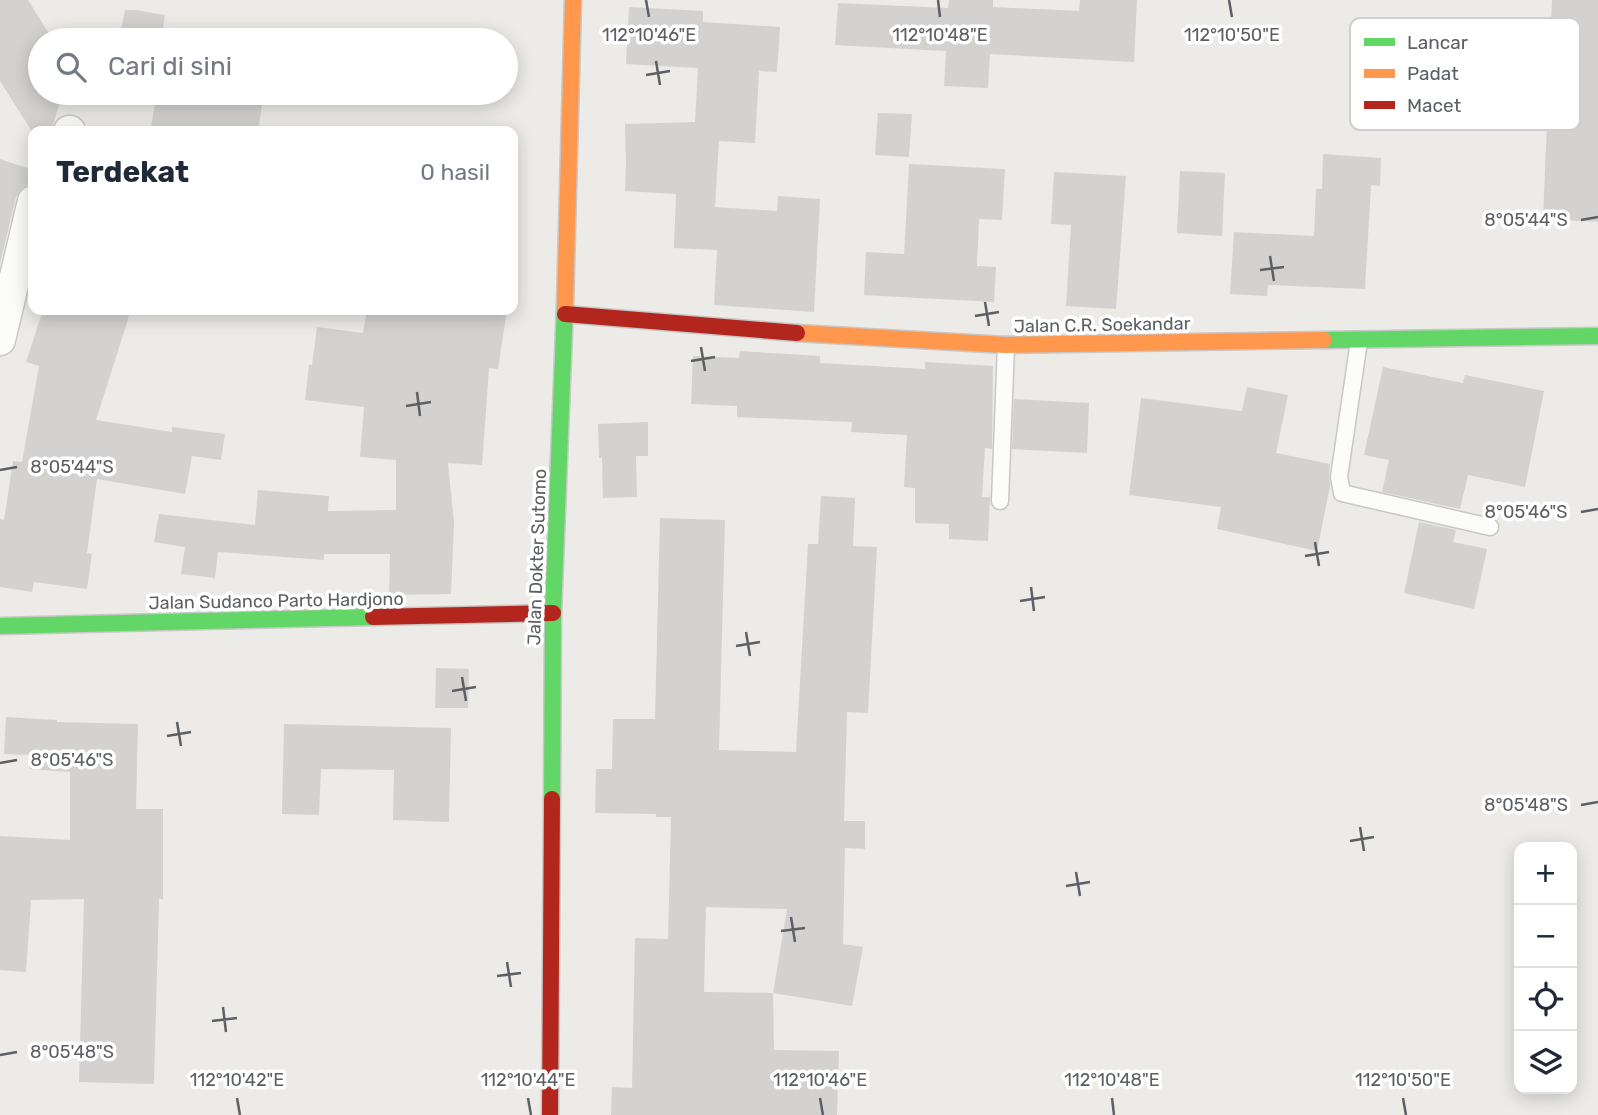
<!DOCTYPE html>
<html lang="id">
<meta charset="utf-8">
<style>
body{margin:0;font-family:Rubik,sans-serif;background:#f6f6f7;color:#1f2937}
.controls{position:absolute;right:21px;bottom:21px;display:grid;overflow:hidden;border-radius:14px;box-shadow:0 4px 18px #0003}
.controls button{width:63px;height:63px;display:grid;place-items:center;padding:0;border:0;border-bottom:2px solid #e0e1e3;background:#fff;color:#1f2937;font:35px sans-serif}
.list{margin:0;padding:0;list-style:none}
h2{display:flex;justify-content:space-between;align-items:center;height:91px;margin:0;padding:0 28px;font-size:30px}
h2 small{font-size:23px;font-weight:400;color:#747a83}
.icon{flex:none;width:38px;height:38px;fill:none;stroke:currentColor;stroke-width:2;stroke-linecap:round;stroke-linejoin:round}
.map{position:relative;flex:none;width:1598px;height:1115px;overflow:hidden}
.search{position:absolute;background:#fff;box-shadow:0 4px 18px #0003;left:28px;top:28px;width:490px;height:77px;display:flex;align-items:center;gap:18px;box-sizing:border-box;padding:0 24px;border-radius:38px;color:#747a83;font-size:26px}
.panel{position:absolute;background:#fff;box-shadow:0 4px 18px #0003;left:28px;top:126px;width:490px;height:189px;border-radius:14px}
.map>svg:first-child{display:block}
.building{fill:#d3d2d0;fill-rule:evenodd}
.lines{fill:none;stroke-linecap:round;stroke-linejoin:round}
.lane-casing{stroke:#c7c8c7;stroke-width:19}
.street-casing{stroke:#c7c8c7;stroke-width:33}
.fast-casing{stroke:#c7c8c7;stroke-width:19}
.slow-casing{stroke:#c7c8c7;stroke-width:19}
.jam-casing{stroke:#c7c8c7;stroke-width:19}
.lane{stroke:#fcfcfb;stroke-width:16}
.street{stroke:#fcfcfb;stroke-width:30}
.fast{stroke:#63d668;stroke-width:16}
.slow{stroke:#ff974d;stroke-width:16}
.jam{stroke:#b3261e;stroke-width:16}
.ticks{fill:none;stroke:#5c6065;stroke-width:2.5}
.labels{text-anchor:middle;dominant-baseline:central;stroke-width:7;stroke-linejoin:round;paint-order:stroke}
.street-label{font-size:18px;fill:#5c6065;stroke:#fff}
.key{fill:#fff;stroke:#cecfd1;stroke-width:2}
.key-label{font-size:19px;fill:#5c6065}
.ticks-label{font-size:18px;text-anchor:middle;fill:#5c6065;stroke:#fff;stroke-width:7;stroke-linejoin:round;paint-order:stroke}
</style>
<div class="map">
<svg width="1598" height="1115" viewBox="0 0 1598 1115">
<rect width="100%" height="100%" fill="#ecebe7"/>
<g class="building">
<path d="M 0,0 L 28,0 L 53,40 L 40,40 L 40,93 L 63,93 L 51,131 L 33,131 L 33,133 L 0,81 Z"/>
<path d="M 949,0 L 993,0 L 993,7 L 1079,11 L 1080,0 L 1137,0 L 1134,62 L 990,54 L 988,88 L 944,86 L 946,51 L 835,45 L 838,3 L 948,8 Z"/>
<path d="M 1552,0 L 1598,0 L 1598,222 L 1543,219 Z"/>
<path d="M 629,7 L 703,11 L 703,22 L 780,27 L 777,72 L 759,71 L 755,143 L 719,141 L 715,207 L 777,211 L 778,196 L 820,199 L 814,312 L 714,305 L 717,250 L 674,248 L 676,194 L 625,191 L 626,164 L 625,124 L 695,122 L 698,68 L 626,64 Z"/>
<path d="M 125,10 L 136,10 L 165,15 L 161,40 L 119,40 Z"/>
<path d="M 157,93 L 264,93 L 258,131 L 177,131 L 151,127 Z"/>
<path d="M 878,113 L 912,114 L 909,157 L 875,155 Z"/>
<path d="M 1323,154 L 1381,158 L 1380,186 L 1371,185 L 1365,289 L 1268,285 L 1267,296 L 1230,294 L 1234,232 L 1314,236 L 1316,189 L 1322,189 Z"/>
<path d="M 0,159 L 33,170 L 32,184 L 27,185 L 21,189 L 16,197 L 0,264 Z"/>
<path d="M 909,164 L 1005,169 L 1002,220 L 979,219 L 977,266 L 996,267 L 994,302 L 864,295 L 866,252 L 904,254 Z"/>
<path d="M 1180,171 L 1225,173 L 1222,236 L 1177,233 Z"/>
<path d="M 1054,172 L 1126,176 L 1116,309 L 1066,306 L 1071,225 L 1051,224 Z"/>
<path d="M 43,310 L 131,310 L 96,420 L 172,432 L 172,427 L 225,434 L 221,460 L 192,456 L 185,494 L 97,479 L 87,553 L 92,554 L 87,589 L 34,582 L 32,592 L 0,587 L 0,519 L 4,520 L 13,461 L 22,462 L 39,366 L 26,362 Z"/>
<path d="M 367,310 L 507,310 L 498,369 L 489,368 L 482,465 L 448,463 L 454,523 L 451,594 L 389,595 L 390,554 L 324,554 L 324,560 L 218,552 L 215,578 L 181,574 L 185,547 L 154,542 L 159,514 L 255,525 L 258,490 L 329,496 L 328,511 L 396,510 L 396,460 L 360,457 L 364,407 L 305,400 L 309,365 L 312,365 L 317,327 L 363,333 Z"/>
<path d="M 740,351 L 820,356 L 820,363 L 925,369 L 925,362 L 993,366 L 992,449 L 985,448 L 982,497 L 990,497 L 988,541 L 949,539 L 949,524 L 915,523 L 915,488 L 904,487 L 907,435 L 851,432 L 852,422 L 737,417 L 737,406 L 691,404 L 693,356 L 739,358 Z"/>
<path d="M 1383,367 L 1463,383 L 1465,375 L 1544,391 L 1525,487 L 1468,475 L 1460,509 L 1382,492 L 1389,460 L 1364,455 Z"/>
<path d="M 1247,387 L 1288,395 L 1276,453 L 1330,464 L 1329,476 L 1330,486 L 1317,551 L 1217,529 L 1221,507 L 1129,495 L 1141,398 L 1242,411 Z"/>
<path d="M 1014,399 L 1089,403 L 1087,453 L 1012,449 Z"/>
<path d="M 648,422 L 648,456 L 636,456 L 637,497 L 603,498 L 602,458 L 599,458 L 598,424 Z"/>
<path d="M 821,496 L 855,498 L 853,546 L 877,547 L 868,713 L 847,712 L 844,821 L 865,821 L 865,849 L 845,848 L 843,944 L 863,947 L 852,1006 L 773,993 L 774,1050 L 839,1051 L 837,1115 L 611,1115 L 612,1087 L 632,1088 L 635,938 L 668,939 L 671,817 L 656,817 L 656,814 L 595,813 L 596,769 L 612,769 L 613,719 L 655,719 L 660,518 L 725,520 L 719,750 L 796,752 L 808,544 L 818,544 ZM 706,907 L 787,909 L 773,993 L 704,992 Z"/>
<path d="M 1419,522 L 1456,530 L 1453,542 L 1487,549 L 1474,609 L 1404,593 Z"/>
<path d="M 436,668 L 469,669 L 468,708 L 435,708 Z"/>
<path d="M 6,717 L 57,720 L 57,722 L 138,724 L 136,809 L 163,809 L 163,899 L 159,899 L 154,1084 L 79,1082 L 84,899 L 31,900 L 26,972 L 0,970 L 0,836 L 70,840 L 70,772 L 29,769 L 30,755 L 4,754 Z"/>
<path d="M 284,724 L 451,728 L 449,822 L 393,820 L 394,770 L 321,769 L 319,815 L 282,814 Z"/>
</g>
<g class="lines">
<defs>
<g id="lane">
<path d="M 1359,341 L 1339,477 L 1342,493 L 1490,527"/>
<path d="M 1000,501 L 1006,345"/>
</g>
<g id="street">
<path d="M 69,131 L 70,131"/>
<path d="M 0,340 L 33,201"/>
</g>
<g id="fast">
<path d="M 1324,340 L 1598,336"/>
<path d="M 0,626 L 373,617"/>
<path d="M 552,799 L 553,613 L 565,305"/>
</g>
<g id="slow">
<path d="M 565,305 L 573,0"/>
<path d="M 797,333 L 1006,345 L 1324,340"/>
</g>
<g id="jam">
<path d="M 565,314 L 797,333"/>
<path d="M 373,617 L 553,613"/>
<path d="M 550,1115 L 552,799"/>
</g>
</defs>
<use href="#lane" class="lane-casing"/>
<use href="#street" class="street-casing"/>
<use href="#fast" class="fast-casing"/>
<use href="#slow" class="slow-casing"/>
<use href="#jam" class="jam-casing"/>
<use href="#lane" class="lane"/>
<use href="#street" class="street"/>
<use href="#fast" class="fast"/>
<use href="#slow" class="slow"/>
<use href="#jam" class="jam"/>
</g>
<path class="ticks" d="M 646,0 L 649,17M 938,0 L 940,17M 1229,0 L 1232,17M 656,61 L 660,85M 646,75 L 670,71M 1581,220 L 1598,217M 1270,256 L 1274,281M 1260,270 L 1284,267M 985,302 L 989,326M 975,316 L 999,312M 701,347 L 705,371M 691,361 L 715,357M 417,392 L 420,416M 406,406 L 431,402M 0,470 L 17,467M 1581,512 L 1598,509M 1315,542 L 1319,566M 1305,556 L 1329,552M 1031,587 L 1034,611M 1020,601 L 1045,597M 746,632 L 750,656M 736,646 L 760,642M 462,677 L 466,701M 452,691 L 476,687M 177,722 L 181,746M 167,736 L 191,732M 0,763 L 17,760M 1581,805 L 1598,802M 1360,827 L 1364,851M 1350,841 L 1374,837M 1076,872 L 1080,896M 1066,886 L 1090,882M 791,917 L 795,942M 781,931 L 805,928M 507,962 L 511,987M 497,976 L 521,973M 223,1007 L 226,1032M 212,1021 L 237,1018M 0,1055 L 17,1052M 237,1098 L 240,1115M 528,1098 L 531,1115M 820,1098 L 823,1115M 1112,1098 L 1114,1115M 1403,1098 L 1406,1115"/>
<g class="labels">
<g class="street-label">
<text transform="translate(1102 325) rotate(-1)">Jalan C.R. Soekandar</text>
<text transform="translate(537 557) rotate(-88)">Jalan Dokter Sutomo</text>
<text transform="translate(276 601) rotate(-1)">Jalan Sudanco Parto Hardjono</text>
</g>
</g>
<rect x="1350" y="18" width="230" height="112" rx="10" class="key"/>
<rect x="1364" y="38" width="31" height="8" fill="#63d668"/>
<rect x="1364" y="69" width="31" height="9" fill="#ff974d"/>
<rect x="1364" y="101" width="31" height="8" fill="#b3261e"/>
<g class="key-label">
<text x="1407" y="49">Lancar</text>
<text x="1407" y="80">Padat</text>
<text x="1407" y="112">Macet</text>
</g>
<g class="ticks-label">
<text x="649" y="41">112°10'46"E</text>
<text x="940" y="41">112°10'48"E</text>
<text x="1232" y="41">112°10'50"E</text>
<text x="1526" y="226">8°05'44"S</text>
<text x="72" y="473">8°05'44"S</text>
<text x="1526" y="518">8°05'46"S</text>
<text x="72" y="766">8°05'46"S</text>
<text x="1526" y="811">8°05'48"S</text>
<text x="72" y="1058">8°05'48"S</text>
<text x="237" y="1086">112°10'42"E</text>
<text x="528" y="1086">112°10'44"E</text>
<text x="820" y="1086">112°10'46"E</text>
<text x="1112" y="1086">112°10'48"E</text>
<text x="1403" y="1086">112°10'50"E</text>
</g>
</svg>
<div class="controls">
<button>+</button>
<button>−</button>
<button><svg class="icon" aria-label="locate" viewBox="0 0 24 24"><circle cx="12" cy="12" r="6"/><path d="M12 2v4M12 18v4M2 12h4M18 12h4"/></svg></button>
<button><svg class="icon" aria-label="layers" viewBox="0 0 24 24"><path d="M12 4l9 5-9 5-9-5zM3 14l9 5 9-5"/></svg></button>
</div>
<div class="search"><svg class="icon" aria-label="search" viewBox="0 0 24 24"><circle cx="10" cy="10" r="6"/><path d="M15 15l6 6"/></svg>Cari di sini</div>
<section class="panel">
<h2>Terdekat<small>0 hasil</small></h2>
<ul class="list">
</ul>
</section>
</div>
